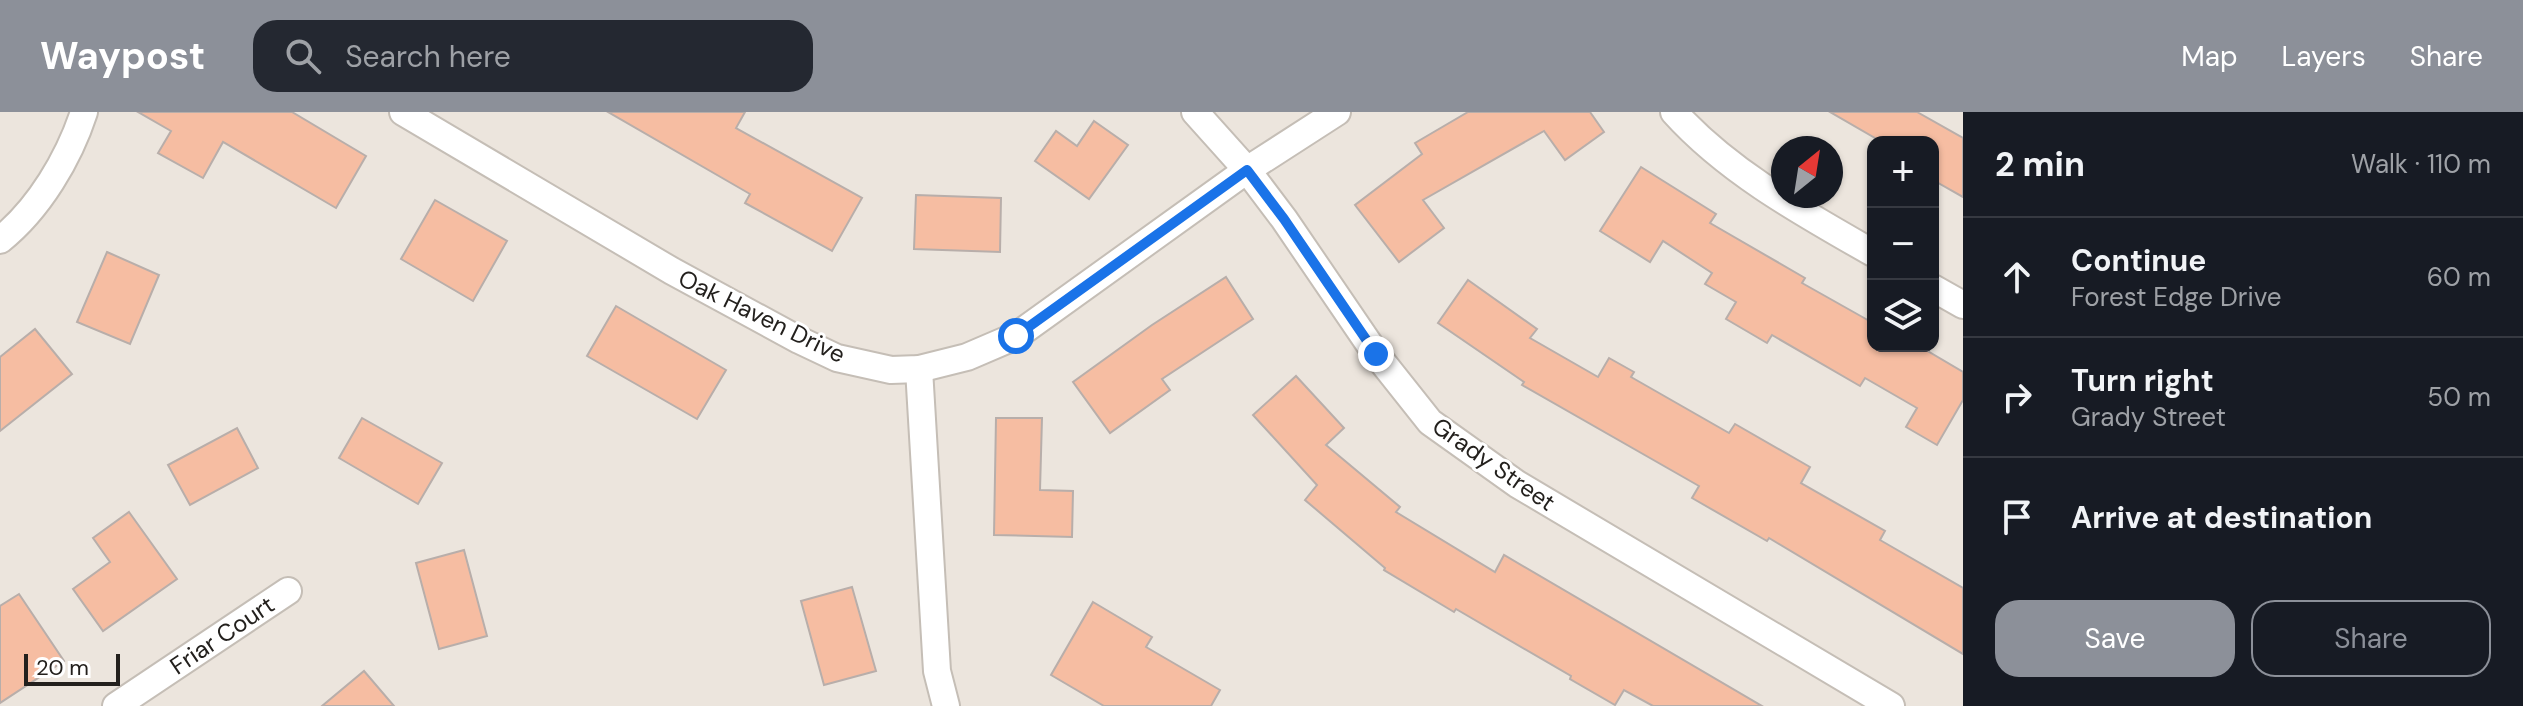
<!DOCTYPE html>
<meta charset="utf-8">
<style>
body{margin:0;font-family:"DM Sans",sans-serif;background:#242831;color:#f1f3f6}
.controls{position:absolute;right:24px;top:24px;display:grid;overflow:hidden;border-radius:16px;box-shadow:0 2px 6px #0004}
.controls button{width:72px;height:72px;display:grid;place-items:center;padding:0;border:0;border-bottom:2px solid #363941;background:#171b24;color:#f1f3f6;font:40px sans-serif}
.compass{position:absolute;left:1771px;top:24px;width:72px;height:72px;border-radius:50%;background:#171b24;box-shadow:0 2px 6px #0004;rotate:30deg}
.scale{position:absolute;left:24px;bottom:20px;width:96px;box-sizing:border-box;padding-left:8px;border:4px solid #23201d;border-top:0;font-size:22px;line-height:28px;white-space:nowrap;color:#23201d;-webkit-text-stroke:6px #fff;paint-order:stroke}
.stop{position:absolute;width:24px;height:24px;margin:-18px;border:6px solid #1a73e8;border-radius:50%;background:#fff}
.stop.end{background:#1a73e8;border-color:#fff;box-shadow:0 2px 8px #0008}
.list{margin:0;padding:0;list-style:none}
h2{display:flex;justify-content:space-between;align-items:center;height:104px;margin:0;padding:0 32px;font-size:34px}
h2 small{font-size:26px;font-weight:400;color:#9ea1a6}
.list li{display:grid;grid-template-columns:52px 1fr auto;gap:24px;align-items:center;box-sizing:border-box;height:120px;padding:0 32px;border-top:2px solid #363941}
.list b{display:block;font-size:30px;white-space:nowrap}
.list p{margin:0;font-size:26px;white-space:nowrap;color:#9ea1a6}
.list em{font-size:26px;font-style:normal;color:#9ea1a6}
.actions{display:flex;gap:16px;padding:24px 32px}
.actions a{flex:1;padding:18px 0;border:2px solid #8c9099;border-radius:24px;text-align:center;font-size:28px;color:#8c9099}
.actions .main{background:#8c9099;color:#fff}
.icon{flex:none;width:44px;height:44px;fill:none;stroke:currentColor;stroke-width:2;stroke-linecap:round;stroke-linejoin:round}
.map{position:relative;flex:none;width:1963px;height:594px;overflow:hidden}
header{display:flex;align-items:center;gap:48px;box-sizing:border-box;height:112px;padding:0 40px;background:#8c9099;color:#fff}
header strong{font-size:38px}
nav{display:flex;gap:44px;margin-inline-start:auto;font-size:28px}
.search{width:560px;height:72px;background:#242831;display:flex;align-items:center;gap:20px;box-sizing:border-box;padding:0 28px;border-radius:24px;color:#9ea1a6;font-size:30px}
main{display:flex}
aside{flex:1;background:#171b24}
.map>svg:first-child{display:block}
.building{fill:#f6bda2;stroke:#b8aeaa;stroke-width:2}
.lines{fill:none;stroke-linecap:round;stroke-linejoin:round}
.minor-casing{stroke:#c5beb6;stroke-width:30}
.minor{stroke:#fff;stroke-width:26}
.route{stroke:#1a73e8;stroke-width:10}
.labels{text-anchor:middle;dominant-baseline:central;stroke-width:6;stroke-linejoin:round;paint-order:stroke}
.street-label{font-size:24px;fill:#23201d;stroke:#fff}
</style>
<header>
<strong>Waypost</strong>
<div class="search"><svg class="icon" aria-label="search" viewBox="0 0 24 24"><circle cx="10" cy="10" r="6"/><path d="M15 15l6 6"/></svg>Search here</div>
<nav><a>Map</a><a>Layers</a><a>Share</a></nav>
</header>
<main>
<div class="map">
<svg width="1963" height="594" viewBox="0 0 1963 594">
<rect width="100%" height="100%" fill="#ece5dd"/>
<g class="building">
<path d="M 138,0 L 292,0 L 366,44 L 336,96 L 223,30 L 203,66 L 158,41 L 171,19 Z"/>
<path d="M 608,0 L 745,0 L 736,16 L 862,86 L 832,139 L 745,91 L 750,82 Z"/>
<path d="M 1468,0 L 1590,0 L 1604,20 L 1565,48 L 1544,19 L 1423,88 L 1444,116 L 1399,150 L 1355,93 L 1422,42 L 1415,31 Z"/>
<path d="M 1830,0 L 1917,0 L 1963,26 L 1963,85 L 1933,68 L 1933,30 L 1882,30 Z"/>
<path d="M 1094,9 L 1128,33 L 1089,87 L 1035,49 L 1056,19 L 1077,34 Z"/>
<path d="M 1641,55 L 1716,102 L 1710,111 L 1805,166 L 1802,171 L 1873,211 L 1873,234 L 1919,234 L 1963,260 L 1963,288 L 1937,333 L 1906,315 L 1917,296 L 1865,266 L 1860,274 L 1772,223 L 1767,231 L 1726,207 L 1736,190 L 1705,172 L 1712,161 L 1663,129 L 1650,150 L 1600,119 Z"/>
<path d="M 916,83 L 1001,86 L 1000,140 L 914,137 Z"/>
<path d="M 435,88 L 507,129 L 473,189 L 401,147 Z"/>
<path d="M 107,140 L 159,163 L 130,232 L 77,210 Z"/>
<path d="M 1226,165 L 1253,207 L 1162,267 L 1170,278 L 1110,321 L 1073,270 L 1152,213 Z"/>
<path d="M 1468,168 L 1537,217 L 1530,226 L 1598,265 L 1609,246 L 1634,260 L 1631,265 L 1729,321 L 1735,312 L 1810,355 L 1801,371 L 1885,419 L 1880,428 L 1963,476 L 1963,542 L 1769,426 L 1767,429 L 1692,386 L 1699,374 L 1522,273 L 1524,270 L 1438,211 Z"/>
<path d="M 616,194 L 726,258 L 697,307 L 587,244 Z"/>
<path d="M 35,217 L 72,262 L 0,319 L 0,245 Z"/>
<path d="M 1296,264 L 1344,316 L 1326,333 L 1400,395 L 1396,400 L 1495,460 L 1504,443 L 1762,594 L 1653,594 L 1624,578 L 1615,593 L 1570,567 L 1571,564 L 1456,497 L 1454,500 L 1384,458 L 1385,456 L 1305,388 L 1317,373 L 1253,303 Z"/>
<path d="M 362,306 L 442,351 L 418,392 L 339,346 Z"/>
<path d="M 996,306 L 1042,306 L 1040,378 L 1073,379 L 1072,425 L 994,423 Z"/>
<path d="M 237,316 L 258,356 L 190,393 L 168,353 Z"/>
<path d="M 129,400 L 177,467 L 103,519 L 73,477 L 110,450 L 93,426 Z"/>
<path d="M 464,438 L 487,524 L 439,537 L 416,451 Z"/>
<path d="M 852,475 L 876,559 L 824,573 L 801,489 Z"/>
<path d="M 19,482 L 64,549 L 0,591 L 0,494 Z"/>
<path d="M 1093,490 L 1152,525 L 1146,535 L 1220,578 L 1211,594 L 1104,594 L 1051,563 Z"/>
<path d="M 364,559 L 394,594 L 322,594 Z"/>
</g>
<g class="lines">
<defs>
<g id="minor">
<path d="M 403,0 L 672,159 L 799,228 L 837,246 L 891,258 L 919,257 L 967,245 L 1016,224 L 1247,58 L 1337,0"/>
<path d="M 1195,0 L 1247,58 L 1284,107 L 1376,242 L 1430,310 L 1517,372 L 1891,594"/>
<path d="M 1674,0 C 1728,60 1803,101 1873,141"/>
<path d="M 0,128 C 39,97 69,46 84,0"/>
<path d="M 1933,176 L 1963,193"/>
<path d="M 919,257 L 937,559 L 946,594"/>
<path d="M 116,594 L 288,479"/>
</g>
</defs>
<use href="#minor" class="minor-casing"/>
<use href="#minor" class="minor"/>
</g>
<g class="lines">
<path class="route" d="M 1016,224 L 1247,58 L 1284,107 L 1376,242"/>
</g>
<g class="labels">
<g class="street-label">
<text transform="translate(762 204) rotate(26)">Oak Haven Drive</text>
<text transform="translate(1494 352) rotate(35)">Grady Street</text>
<text transform="translate(222 523) rotate(-34)">Friar Court</text>
</g>
</g>
</svg>
<div class="controls">
<button>+</button>
<button>−</button>
<button><svg class="icon" aria-label="layers" viewBox="0 0 24 24"><path d="M12 4l9 5-9 5-9-5zM3 14l9 5 9-5"/></svg></button>
</div>
<svg class="compass" viewBox="-18 -18 36 36"><path d="M0-13l5 13h-10z" fill="#e53935"/><path d="M0 13l5-13h-10z" fill="#9ea1a6"/></svg>
<div class="scale">20 m</div>
<div class="stop" style="left:1016px;top:224px"></div>
<div class="stop end" style="left:1376px;top:242px"></div>
</div>
<aside>
<h2>2 min<small>Walk · 110 m</small></h2>
<ul class="list">
<li><svg class="icon" aria-label="ahead" viewBox="0 0 24 24"><path d="M12 20V5M6 11l6-6 6 6"/></svg><div><b>Continue</b><p>Forest Edge Drive</p></div><em>60 m</em></li>
<li><svg class="icon" aria-label="right" viewBox="0 0 24 24"><path d="M7 20v-9h11M14 6l5 5-5 5"/></svg><div><b>Turn right</b><p>Grady Street</p></div><em>50 m</em></li>
<li><svg class="icon" aria-label="arrive" viewBox="0 0 24 24"><path d="M6 21V4h12l-3 4 3 4H6"/></svg><div><b>Arrive at destination</b></div></li>
</ul>
<div class="actions"><a class="main">Save</a><a>Share</a></div>
</aside>
</main>
